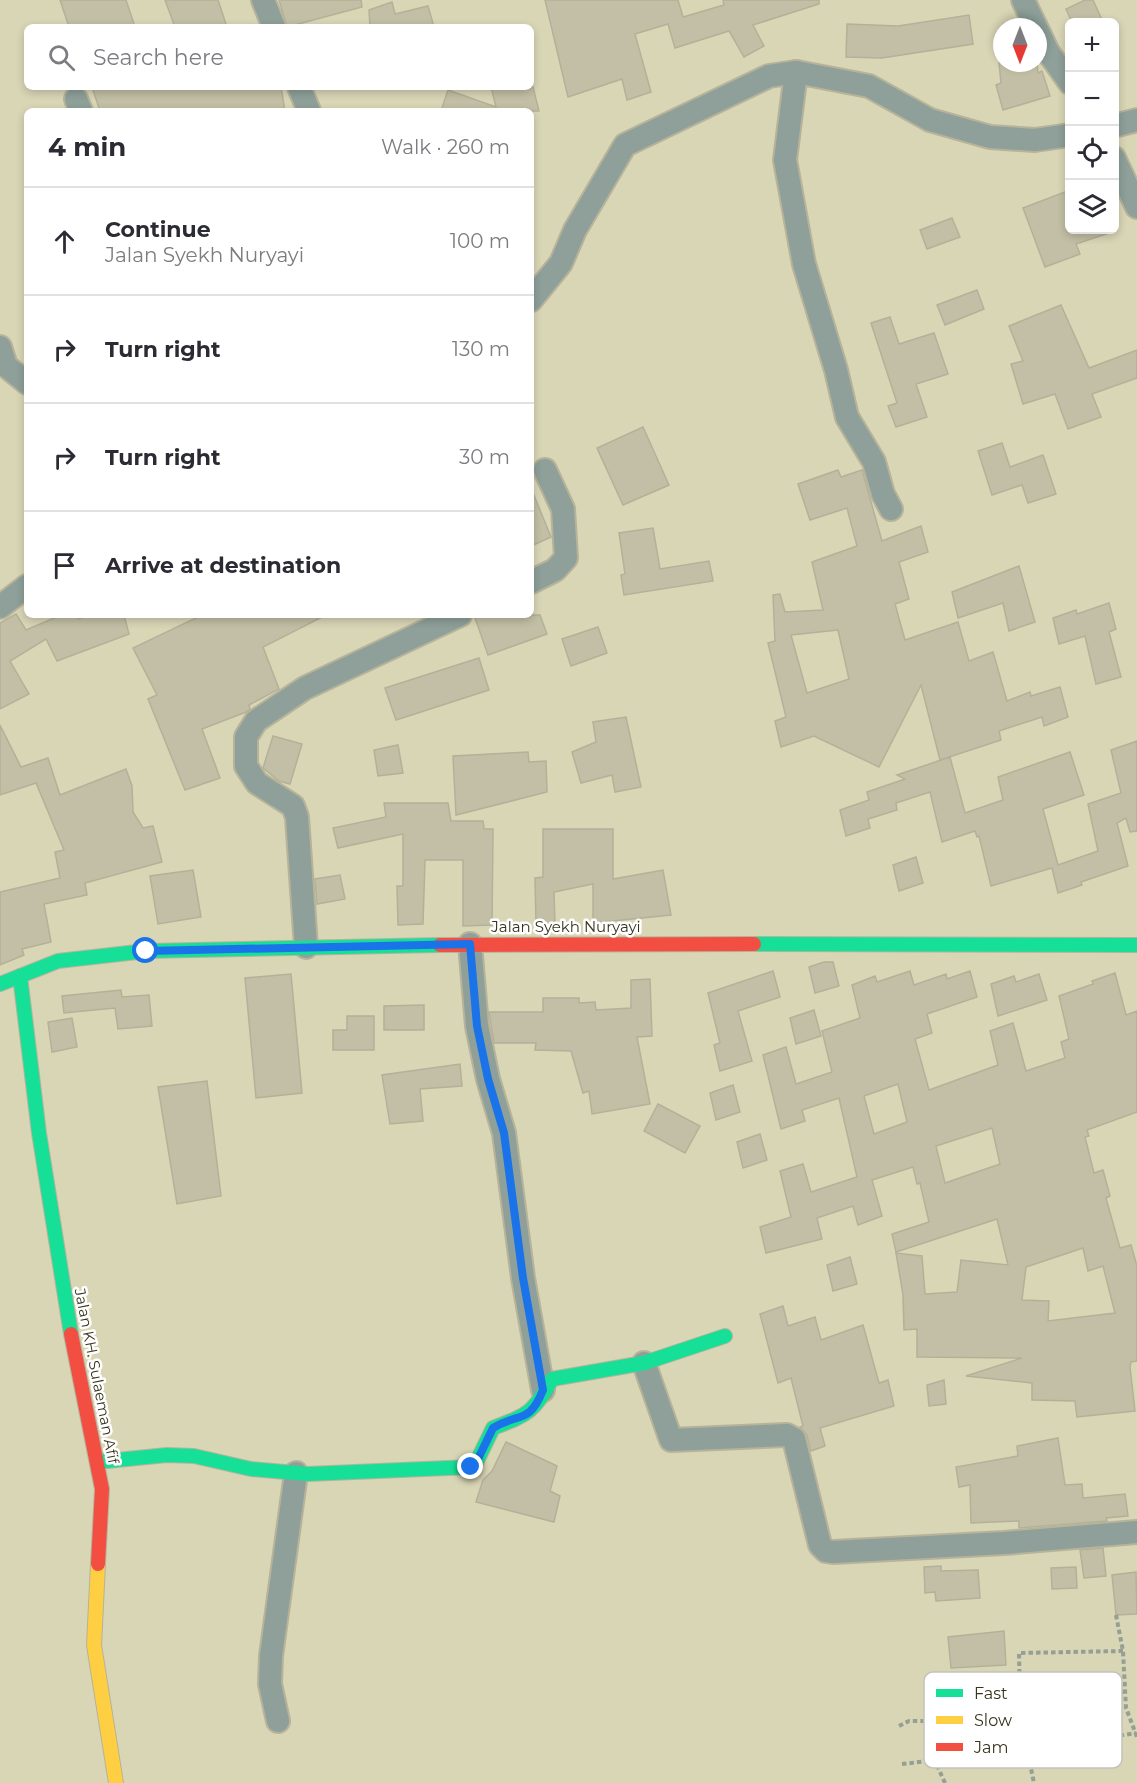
<!DOCTYPE html>
<meta charset="utf-8">
<style>
body{margin:0;font-family:Montserrat,sans-serif;background:#f2f2f3;color:#2b2b33}
.controls{position:absolute;right:18px;top:18px;display:grid;overflow:hidden;border-radius:9px;box-shadow:0 3px 9px #0003}
.controls button{width:54px;height:54px;display:grid;place-items:center;padding:0;border:0;border-bottom:2px solid #e1e1e2;background:#fff;color:#2b2b33;font:30px sans-serif}
.compass{position:absolute;left:993px;top:18px;width:54px;height:54px;border-radius:50%;background:#fff;box-shadow:0 3px 9px #0003;rotate:180deg}
.stop{position:absolute;width:18px;height:18px;margin:-14px;border:4px solid #1a73e8;border-radius:50%;background:#fff}
.stop.end{background:#1a73e8;border-color:#fff;box-shadow:0 2px 6px #0008}
.list{margin:0;padding:0;list-style:none}
h2{display:flex;justify-content:space-between;align-items:center;height:78px;margin:0;padding:0 24px;font-size:26px}
h2 small{font-size:20px;font-weight:400;color:#7c7c81}
.list li{display:grid;grid-template-columns:39px 1fr auto;gap:18px;align-items:center;box-sizing:border-box;height:108px;padding:0 24px;border-top:2px solid #e1e1e2}
.list b{display:block;font-size:22px;white-space:nowrap}
.list p{margin:0;font-size:20px;white-space:nowrap;color:#7c7c81}
.list em{font-size:20px;font-style:normal;color:#7c7c81}
.icon{flex:none;width:33px;height:33px;fill:none;stroke:currentColor;stroke-width:2;stroke-linecap:round;stroke-linejoin:round}
.map{position:relative;flex:none;width:1137px;height:1783px;overflow:hidden}
.search{position:absolute;background:#fff;box-shadow:0 3px 9px #0003;left:24px;top:24px;width:510px;height:66px;display:flex;align-items:center;gap:15px;box-sizing:border-box;padding:0 21px;border-radius:9px;color:#7c7c81;font-size:22px}
.panel{position:absolute;background:#fff;box-shadow:0 3px 9px #0003;left:24px;top:108px;width:510px;height:510px;border-radius:9px}
.map>svg:first-child{display:block}
.building{fill:#c2bfa6;stroke:#b3b197;stroke-width:1.5;fill-rule:evenodd}
.lines{fill:none;stroke-linecap:round;stroke-linejoin:round}
.street-casing{stroke:#b6b39a;stroke-width:26}
.fast-casing{stroke:#b6b39a;stroke-width:16}
.slow-casing{stroke:#b6b39a;stroke-width:16}
.jam-casing{stroke:#b6b39a;stroke-width:16}
.path{stroke:#969f93;stroke-width:4;stroke-dasharray:4.5 3;stroke-linecap:butt}
.street{stroke:#8ea099;stroke-width:22}
.fast{stroke:#16e098;stroke-width:14}
.slow{stroke:#ffcf43;stroke-width:14}
.jam{stroke:#f24e42;stroke-width:14}
.route{stroke:#1a73e8;stroke-width:8}
.labels{text-anchor:middle;dominant-baseline:central;stroke-width:5;stroke-linejoin:round;paint-order:stroke}
.street-label{font-size:15px;fill:#37341d;stroke:#fff}
.key{fill:#fff;stroke:#c3c2bb;stroke-width:1.5}
.key-label{font-size:16px;fill:#37341d}
</style>
<div class="map">
<svg width="1137" height="1783" viewBox="0 0 1137 1783">
<rect width="100%" height="100%" fill="#d9d6b6"/>
<g class="building">
<path d="M 60,0 L 126,0 L 135,27 L 69,27 Z"/>
<path d="M 165,0 L 218,0 L 227,27 L 175,27 Z"/>
<path d="M 279,0 L 361,0 L 362,7 L 287,27 Z"/>
<path d="M 545,0 L 678,0 L 683,17 L 724,5 L 723,0 L 819,0 L 819,4 L 753,25 L 764,46 L 744,57 L 729,31 L 675,48 L 668,24 L 635,34 L 651,92 L 627,100 L 622,79 L 568,97 Z"/>
<path d="M 1085,0 L 1093,0 L 1103,22 L 1072,22 L 1066,9 Z"/>
<path d="M 392,2 L 395,14 L 428,6 L 434,27 L 370,27 L 369,10 Z"/>
<path d="M 969,15 L 973,44 L 882,58 L 846,57 L 847,24 L 898,26 Z"/>
<path d="M 999,63 L 1037,63 L 1038,73 L 1042,71 L 1050,96 L 1003,110 L 996,85 L 1001,83 Z"/>
<path d="M 92,87 L 281,87 L 285,111 L 100,111 Z"/>
<path d="M 491,87 L 533,87 L 539,111 L 441,111 L 448,90 L 496,107 Z"/>
<path d="M 1070,190 L 1070,230 L 1108,230 L 1109,233 L 1076,244 L 1080,254 L 1045,267 L 1023,208 Z"/>
<path d="M 952,218 L 960,237 L 927,249 L 920,230 Z"/>
<path d="M 977,290 L 984,309 L 945,325 L 937,305 Z"/>
<path d="M 1061,305 L 1089,368 L 1137,350 L 1137,378 L 1092,394 L 1101,417 L 1068,429 L 1055,394 L 1023,404 L 1011,364 L 1023,361 L 1009,326 Z"/>
<path d="M 890,317 L 899,344 L 934,333 L 948,374 L 916,384 L 927,417 L 896,427 L 888,406 L 897,403 L 871,323 Z"/>
<path d="M 643,427 L 669,485 L 623,505 L 597,448 Z"/>
<path d="M 1002,443 L 1010,467 L 1043,455 L 1056,494 L 1028,503 L 1022,485 L 992,495 L 978,451 Z"/>
<path d="M 838,470 L 841,477 L 862,470 L 882,541 L 921,526 L 928,552 L 899,562 L 909,599 L 895,604 L 905,640 L 958,622 L 969,661 L 993,652 L 1007,701 L 1030,692 L 1031,696 L 1060,687 L 1068,717 L 1044,726 L 1042,717 L 999,731 L 1001,740 L 940,760 L 921,685 L 879,767 L 814,736 L 781,747 L 775,721 L 786,717 L 768,643 L 775,641 L 773,595 L 780,594 L 785,612 L 823,610 L 812,562 L 857,546 L 847,508 L 810,520 L 798,484 ZM 838,630 L 849,679 L 807,693 L 791,635 Z"/>
<path d="M 531,488 L 551,537 L 531,546 Z"/>
<path d="M 653,528 L 660,569 L 709,561 L 713,581 L 624,595 L 621,575 L 625,574 L 619,533 Z"/>
<path d="M 1019,566 L 1035,622 L 1009,631 L 1003,603 L 958,618 L 952,592 Z"/>
<path d="M 1109,603 L 1116,629 L 1109,632 L 1121,677 L 1096,684 L 1085,636 L 1059,644 L 1053,618 L 1076,610 L 1077,614 Z"/>
<path d="M 16,614 L 26,630 L 61,615 L 76,615 L 78,619 L 91,615 L 124,615 L 129,634 L 57,661 L 46,639 L 10,661 L 29,694 L 0,709 L 0,623 Z"/>
<path d="M 202,615 L 326,615 L 263,647 L 279,689 L 249,705 L 250,709 L 246,712 L 202,729 L 220,778 L 185,790 L 148,699 L 157,695 L 133,648 Z"/>
<path d="M 474,615 L 540,615 L 547,634 L 488,655 Z"/>
<path d="M 598,627 L 607,653 L 571,666 L 562,639 Z"/>
<path d="M 479,658 L 489,690 L 396,720 L 385,688 Z"/>
<path d="M 626,717 L 641,787 L 615,792 L 612,775 L 581,783 L 572,752 L 596,742 L 593,722 Z"/>
<path d="M 0,725 L 21,767 L 48,758 L 60,795 L 126,769 L 132,786 L 133,812 L 143,828 L 153,826 L 162,862 L 85,883 L 87,895 L 44,904 L 51,942 L 22,949 L 24,955 L 0,965 L 0,892 L 60,878 L 55,852 L 64,850 L 36,783 L 0,795 Z"/>
<path d="M 273,736 L 302,744 L 290,784 L 279,781 L 263,768 Z"/>
<path d="M 1137,741 L 1137,831 L 1130,832 L 1126,818 L 1117,823 L 1128,866 L 1081,882 L 1082,885 L 1058,893 L 1052,868 L 991,886 L 979,836 L 977,837 L 975,831 L 942,842 L 930,792 L 896,803 L 897,810 L 868,819 L 870,828 L 846,836 L 840,810 L 869,800 L 867,792 L 905,779 L 897,775 L 950,757 L 965,813 L 1003,800 L 998,777 L 1070,752 L 1084,795 L 1043,809 L 1058,865 L 1098,851 L 1088,804 L 1121,793 L 1111,750 Z"/>
<path d="M 398,745 L 403,773 L 378,776 L 374,750 Z"/>
<path d="M 528,752 L 529,762 L 546,761 L 547,792 L 456,815 L 453,756 Z"/>
<path d="M 384,803 L 448,803 L 451,821 L 483,821 L 484,829 L 493,829 L 492,925 L 463,926 L 463,860 L 425,860 L 423,924 L 398,925 L 397,886 L 403,886 L 403,834 L 338,848 L 333,828 L 386,817 Z"/>
<path d="M 543,829 L 613,829 L 613,879 L 663,870 L 671,915 L 593,923 L 593,884 L 554,892 L 555,925 L 536,925 L 535,878 L 543,877 Z"/>
<path d="M 916,857 L 923,883 L 899,891 L 893,865 Z"/>
<path d="M 193,870 L 201,917 L 158,924 L 150,876 Z"/>
<path d="M 340,875 L 345,899 L 317,904 L 315,879 Z"/>
<path d="M 824,962 L 833,962 L 839,986 L 815,993 L 809,967 Z"/>
<path d="M 773,971 L 780,997 L 738,1011 L 752,1061 L 720,1071 L 714,1045 L 720,1043 L 708,993 Z"/>
<path d="M 910,971 L 914,985 L 946,974 L 947,979 L 970,971 L 977,997 L 927,1014 L 932,1033 L 915,1039 L 929,1090 L 998,1065 L 990,1031 L 1013,1023 L 1026,1071 L 1065,1058 L 1061,1042 L 1069,1039 L 1059,996 L 1093,984 L 1092,981 L 1115,973 L 1126,1015 L 1137,1011 L 1137,1112 L 1087,1130 L 1089,1136 L 1085,1137 L 1094,1173 L 1103,1170 L 1110,1196 L 1106,1198 L 1120,1248 L 1131,1245 L 1137,1266 L 1137,1361 L 1131,1362 L 1130,1367 L 1135,1411 L 1077,1417 L 1075,1401 L 1032,1400 L 1032,1383 L 966,1376 L 1022,1358 L 917,1357 L 917,1329 L 904,1330 L 903,1295 L 896,1253 L 922,1256 L 925,1294 L 957,1292 L 961,1260 L 1008,1265 L 997,1219 L 896,1252 L 892,1234 L 929,1222 L 920,1183 L 917,1184 L 913,1167 L 872,1180 L 882,1216 L 858,1225 L 853,1206 L 817,1218 L 822,1239 L 766,1253 L 760,1227 L 791,1217 L 780,1171 L 803,1164 L 811,1192 L 857,1177 L 839,1098 L 802,1110 L 805,1121 L 781,1129 L 763,1055 L 786,1047 L 796,1084 L 832,1072 L 822,1031 L 860,1018 L 852,985 L 875,976 L 877,982 ZM 898,1084 L 907,1122 L 874,1134 L 864,1096 ZM 992,1128 L 1000,1164 L 945,1183 L 936,1146 ZM 1083,1248 L 1088,1271 L 1103,1266 L 1115,1313 L 1048,1321 L 1049,1301 L 1022,1300 L 1026,1267 Z"/>
<path d="M 291,974 L 302,1093 L 256,1098 L 245,978 Z"/>
<path d="M 1039,974 L 1047,1000 L 998,1016 L 991,984 L 1014,976 L 1016,982 Z"/>
<path d="M 650,979 L 652,1036 L 637,1037 L 650,1104 L 592,1114 L 589,1091 L 583,1093 L 571,1051 L 535,1050 L 536,1043 L 494,1043 L 489,1012 L 543,1012 L 543,998 L 579,998 L 579,1003 L 595,1002 L 596,1010 L 631,1008 L 631,980 Z"/>
<path d="M 121,990 L 122,997 L 149,995 L 152,1026 L 118,1029 L 115,1008 L 64,1013 L 62,996 Z"/>
<path d="M 424,1005 L 424,1030 L 384,1030 L 384,1006 Z"/>
<path d="M 814,1010 L 821,1036 L 796,1044 L 790,1018 Z"/>
<path d="M 347,1016 L 374,1016 L 374,1050 L 333,1050 L 333,1030 L 347,1030 Z"/>
<path d="M 72,1018 L 77,1047 L 52,1052 L 48,1022 Z"/>
<path d="M 460,1064 L 462,1086 L 420,1089 L 423,1121 L 390,1124 L 382,1075 Z"/>
<path d="M 207,1081 L 221,1196 L 177,1204 L 158,1087 Z"/>
<path d="M 733,1085 L 740,1112 L 716,1120 L 710,1093 Z"/>
<path d="M 658,1104 L 700,1126 L 685,1153 L 644,1131 Z"/>
<path d="M 760,1134 L 767,1160 L 743,1168 L 737,1142 Z"/>
<path d="M 850,1257 L 857,1284 L 833,1291 L 827,1265 Z"/>
<path d="M 783,1306 L 788,1326 L 815,1317 L 821,1340 L 863,1325 L 879,1383 L 888,1380 L 894,1406 L 820,1428 L 825,1446 L 811,1451 L 807,1435 L 800,1427 L 803,1426 L 791,1378 L 778,1383 L 760,1314 Z"/>
<path d="M 944,1380 L 946,1404 L 929,1406 L 927,1385 Z"/>
<path d="M 1058,1438 L 1065,1485 L 1082,1484 L 1083,1498 L 1125,1494 L 1128,1516 L 1106,1518 L 1107,1521 L 1019,1528 L 1019,1521 L 971,1523 L 970,1485 L 959,1487 L 956,1467 L 1018,1456 L 1017,1446 Z"/>
<path d="M 506,1442 L 557,1466 L 550,1491 L 560,1496 L 554,1522 L 476,1502 L 483,1480 L 492,1471 Z"/>
<path d="M 1103,1548 L 1106,1576 L 1084,1578 L 1080,1550 Z"/>
<path d="M 941,1566 L 941,1571 L 978,1570 L 980,1598 L 936,1601 L 935,1592 L 925,1593 L 924,1567 Z"/>
<path d="M 1076,1567 L 1077,1588 L 1052,1589 L 1051,1568 Z"/>
<path d="M 1136,1572 L 1137,1614 L 1116,1615 L 1112,1575 Z"/>
<path d="M 1004,1631 L 1006,1665 L 951,1668 L 948,1637 Z"/>
</g>
<g class="lines">
<defs>
<g id="street">
<path d="M 263,0 L 274,27"/>
<path d="M 1023,0 L 1036,27"/>
<path d="M 1038,31 L 1048,52 L 1070,83"/>
<path d="M 796,72 L 785,160 L 804,264 L 836,370 L 847,417 L 874,462 L 883,494 L 891,509"/>
<path d="M 299,87 L 309,111"/>
<path d="M 76,99 L 81,111"/>
<path d="M 1114,126 L 1137,120"/>
<path d="M 1114,158 L 1137,207"/>
<path d="M 531,300 L 561,263 L 575,230 L 625,145 L 769,76 L 796,72 L 869,86 L 930,120 L 990,137 L 1035,140 L 1070,135"/>
<path d="M 0,347 L 6,366 L 27,383"/>
<path d="M 531,582 L 555,570 L 566,558 L 563,509 L 545,470"/>
<path d="M 0,607 L 27,586"/>
<path d="M 470,944 L 477,1026 L 488,1079 L 504,1133 L 523,1278 L 543,1390"/>
<path d="M 306,947 L 297,817 L 293,806 L 257,783 L 246,766 L 246,737 L 256,721 L 305,688 L 460,615"/>
<path d="M 644,1363 L 671,1440 L 787,1435 L 794,1439 L 820,1545 L 826,1551 L 833,1552 L 1004,1543 L 1137,1532"/>
<path d="M 278,1721 L 270,1684 L 271,1656 L 296,1473"/>
</g>
<g id="fast">
<path d="M 754,944 L 1137,945"/>
<path d="M 20,976 L 39,1133 L 71,1334"/>
<path d="M 0,984 L 58,961 L 146,951 L 440,945"/>
<path d="M 97,1462 L 167,1455 L 194,1456 L 251,1469 L 308,1474 L 471,1467 L 476,1463 L 493,1428 C 529,1414 533,1413 552,1379 L 644,1363 L 725,1336"/>
</g>
<path id="slow" d="M 98,1564 L 94,1645 L 116,1783"/>
<g id="jam">
<path d="M 440,945 L 754,944"/>
<path d="M 71,1334 L 102,1489 L 98,1564"/>
</g>
</defs>
<use href="#street" class="street-casing"/>
<use href="#fast" class="fast-casing"/>
<use href="#slow" class="slow-casing"/>
<use href="#jam" class="jam-casing"/>
<g class="path">
<path d="M 1116,1615 L 1123,1651 L 1126,1708 L 1137,1737"/>
<path d="M 1123,1651 L 1019,1653 L 1020,1696 L 1124,1692"/>
<path d="M 1020,1696 L 1025,1736 L 1117,1736 L 1136,1733"/>
<path d="M 899,1726 L 909,1721 L 927,1721 L 928,1749"/>
<path d="M 1025,1740 L 1034,1783"/>
<path d="M 902,1764 L 928,1761"/>
<path d="M 945,1783 L 935,1761 L 928,1761 L 928,1749 L 934,1745 L 1026,1741"/>
</g>
<use href="#street" class="street"/>
<use href="#fast" class="fast"/>
<use href="#slow" class="slow"/>
<use href="#jam" class="jam"/>
</g>
<g class="lines">
<path class="route" d="M 146,951 L 470,944 L 477,1026 L 488,1079 L 504,1133 L 523,1278 L 543,1390 C 529,1425 519,1412 493,1428 L 476,1463 L 471,1467"/>
</g>
<g class="labels">
<g class="street-label">
<text x="566" y="926">Jalan Syekh Nuryayi</text>
<text transform="translate(97 1376) rotate(79)">Jalan KH. Sulaeman Afif</text>
</g>
</g>
<rect x="924" y="1672" width="198" height="96" rx="9" class="key"/>
<rect x="936" y="1689" width="27" height="8" fill="#16e098"/>
<rect x="936" y="1716" width="27" height="8" fill="#ffcf43"/>
<rect x="936" y="1743" width="27" height="8" fill="#f24e42"/>
<g class="key-label">
<text x="974" y="1699">Fast</text>
<text x="974" y="1726">Slow</text>
<text x="974" y="1753">Jam</text>
</g>
</svg>
<div class="controls">
<button>+</button>
<button>−</button>
<button><svg class="icon" aria-label="locate" viewBox="0 0 24 24"><circle cx="12" cy="12" r="6"/><path d="M12 2v4M12 18v4M2 12h4M18 12h4"/></svg></button>
<button><svg class="icon" aria-label="layers" viewBox="0 0 24 24"><path d="M12 4l9 5-9 5-9-5zM3 14l9 5 9-5"/></svg></button>
</div>
<svg class="compass" viewBox="-18 -18 36 36"><path d="M0-13l5 13h-10z" fill="#e53935"/><path d="M0 13l5-13h-10z" fill="#7c7c81"/></svg>
<div class="stop" style="left:146px;top:951px"></div>
<div class="stop end" style="left:471px;top:1467px"></div>
<div class="search"><svg class="icon" aria-label="search" viewBox="0 0 24 24"><circle cx="10" cy="10" r="6"/><path d="M15 15l6 6"/></svg>Search here</div>
<section class="panel">
<h2>4 min<small>Walk · 260 m</small></h2>
<ul class="list">
<li><svg class="icon" aria-label="ahead" viewBox="0 0 24 24"><path d="M12 20V5M6 11l6-6 6 6"/></svg><div><b>Continue</b><p>Jalan Syekh Nuryayi</p></div><em>100 m</em></li>
<li><svg class="icon" aria-label="right" viewBox="0 0 24 24"><path d="M7 20v-9h11M14 6l5 5-5 5"/></svg><div><b>Turn right</b></div><em>130 m</em></li>
<li><svg class="icon" aria-label="right" viewBox="0 0 24 24"><path d="M7 20v-9h11M14 6l5 5-5 5"/></svg><div><b>Turn right</b></div><em>30 m</em></li>
<li><svg class="icon" aria-label="arrive" viewBox="0 0 24 24"><path d="M6 21V4h12l-3 4 3 4H6"/></svg><div><b>Arrive at destination</b></div></li>
</ul>
</section>
</div>
